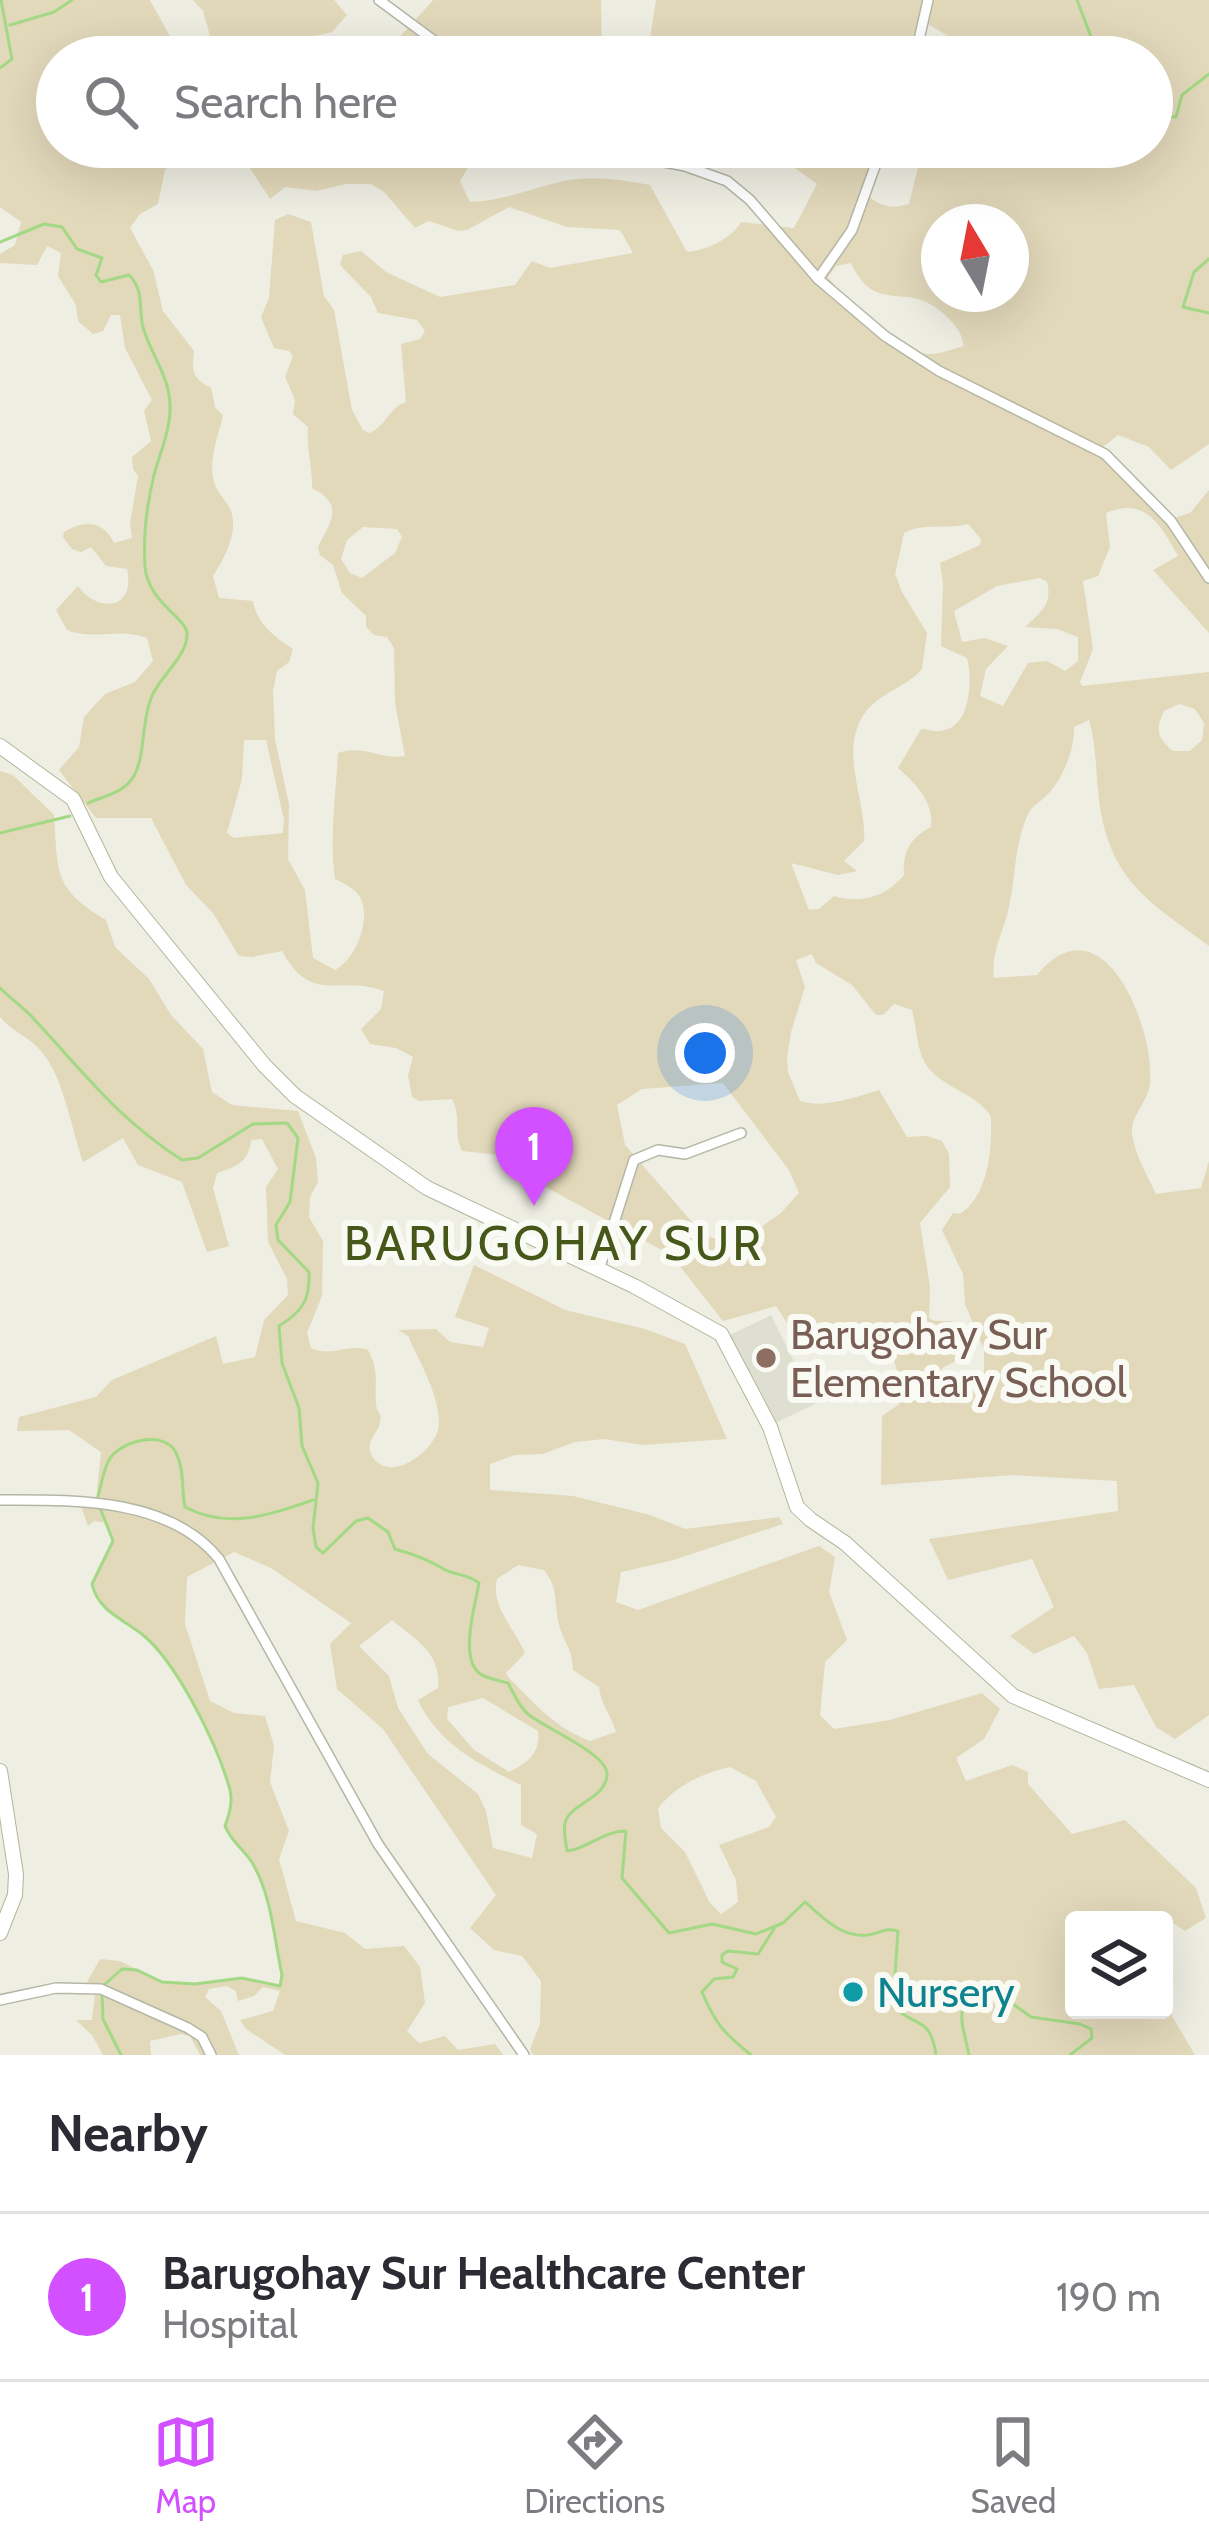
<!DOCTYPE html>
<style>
body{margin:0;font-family:Cabin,sans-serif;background:#f7f7f7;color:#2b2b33}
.controls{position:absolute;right:36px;bottom:36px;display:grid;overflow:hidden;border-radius:12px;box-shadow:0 12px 48px #0002}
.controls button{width:108px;height:108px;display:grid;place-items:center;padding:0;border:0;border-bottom:3px solid #e1e1e2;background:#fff;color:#2b2b33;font:60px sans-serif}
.compass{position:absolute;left:921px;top:204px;width:108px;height:108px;border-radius:50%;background:#fff;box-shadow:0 12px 48px #0002;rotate:350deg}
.you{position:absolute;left:705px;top:1053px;width:42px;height:42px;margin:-30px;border:9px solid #fff;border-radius:50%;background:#1a73e8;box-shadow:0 0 0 18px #1a73e833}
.badge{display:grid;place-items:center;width:78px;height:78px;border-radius:50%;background:#d250ff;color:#fff;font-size:39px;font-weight:700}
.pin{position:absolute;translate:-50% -99px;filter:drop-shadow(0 3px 6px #0008)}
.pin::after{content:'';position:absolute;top:63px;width:42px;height:36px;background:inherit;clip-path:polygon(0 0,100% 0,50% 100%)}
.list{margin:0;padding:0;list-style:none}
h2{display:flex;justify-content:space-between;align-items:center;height:156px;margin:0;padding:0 48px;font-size:51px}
h2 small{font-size:39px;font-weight:400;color:#7c7c81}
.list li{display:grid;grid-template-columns:78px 1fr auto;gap:36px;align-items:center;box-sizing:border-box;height:168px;padding:0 48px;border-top:3px solid #e1e1e2}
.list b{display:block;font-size:45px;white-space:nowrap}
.list p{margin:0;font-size:39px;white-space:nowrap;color:#7c7c81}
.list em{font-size:39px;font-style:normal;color:#7c7c81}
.icon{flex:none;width:66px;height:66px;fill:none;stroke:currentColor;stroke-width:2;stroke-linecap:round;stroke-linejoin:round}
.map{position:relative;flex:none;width:1209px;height:2055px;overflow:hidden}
.search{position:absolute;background:#fff;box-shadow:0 12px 48px #0002;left:36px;right:36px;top:36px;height:132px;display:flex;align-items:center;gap:30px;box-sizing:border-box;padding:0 42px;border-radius:66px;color:#7c7c81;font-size:45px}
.sheet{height:324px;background:#fff}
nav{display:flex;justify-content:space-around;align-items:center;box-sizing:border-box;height:168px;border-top:3px solid #e1e1e2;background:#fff;font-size:33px;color:#7c7c81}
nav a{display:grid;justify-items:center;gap:6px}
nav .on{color:#d250ff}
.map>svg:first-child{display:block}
.built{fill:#deded1}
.green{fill:#e2d8ba;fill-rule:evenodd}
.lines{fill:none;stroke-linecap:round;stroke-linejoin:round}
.stream{stroke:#a3d985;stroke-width:3}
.street-casing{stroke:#b4b7a5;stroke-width:12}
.secondary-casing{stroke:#b2b69a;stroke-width:16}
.street{stroke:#fff;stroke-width:9}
.secondary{stroke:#fff;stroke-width:14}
.education-dot{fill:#8d6e63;stroke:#fafaf4;stroke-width:4.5}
.culture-dot{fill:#0f9aa8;stroke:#fafaf4;stroke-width:4.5}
.labels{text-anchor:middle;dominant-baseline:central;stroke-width:12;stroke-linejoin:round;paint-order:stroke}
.education-label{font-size:42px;fill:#785e54;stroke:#fafaf4;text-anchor:start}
.culture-label{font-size:42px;fill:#0d838f;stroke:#fafaf4;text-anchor:start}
.quarter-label{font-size:48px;letter-spacing:3px;fill:#47571a;stroke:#fafaf4}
</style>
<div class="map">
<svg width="1209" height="2055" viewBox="0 0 1209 2055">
<rect width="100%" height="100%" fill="#eeeee3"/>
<path class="built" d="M 771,1315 L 815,1404 L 771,1425 L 728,1336 Z"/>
<g class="green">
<path d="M 0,0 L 150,0 L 172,40 L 171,50 L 180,57 L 57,57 L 57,147 L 200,147 L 196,154 L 182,157 L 165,170 L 158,204 L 140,214 L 130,228 L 153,270 L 163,311 L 194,351 C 192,372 192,378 211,388 L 215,407 L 223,416 C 218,436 208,461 214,482 C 217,494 230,503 232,514 C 237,536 224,559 213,576 L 219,598 L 253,601 C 256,623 276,638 293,649 L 289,662 L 277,671 L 273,691 L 275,739 L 289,804 L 288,859 L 305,890 L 313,958 L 335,970 C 356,959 372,919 360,897 C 354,887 344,884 335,879 C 329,838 336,795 338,753 C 362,744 382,760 405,756 L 395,703 L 394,648 L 387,637 L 374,635 L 366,627 L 366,616 L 342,593 L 333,565 L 320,555 L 318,547 C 332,520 344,504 312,488 C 313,470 306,450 308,427 L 293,414 L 295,400 L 285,377 L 293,356 L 289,351 L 274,348 L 261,317 L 269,298 L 275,220 L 288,214 L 311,222 L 324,296 L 334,310 L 352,410 L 363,430 L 369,433 C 387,426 388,408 406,402 L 401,344 L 420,339 L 425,331 L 417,320 L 378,313 L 371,297 L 340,265 L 343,255 L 361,251 L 386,272 L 440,297 L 515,285 L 532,261 L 550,268 L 633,253 L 620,230 L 567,227 L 509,207 L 467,230 L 458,231 L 429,221 L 415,228 L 384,192 L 371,184 L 346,184 L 317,191 L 285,187 L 270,199 L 236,147 L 468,147 L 476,155 L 460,181 L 470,202 C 503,201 532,188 564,181 C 591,175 623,180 650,185 L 687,252 C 705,251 733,238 741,222 L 794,228 L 817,184 L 766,147 L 884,147 L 867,195 C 881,207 891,209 909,204 L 923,147 L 1152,147 L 1152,57 L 968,57 L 955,40 L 926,23 L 917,57 L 647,57 L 656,0 L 1209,0 L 1209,444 L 1171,470 L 1149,447 L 1118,435 L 1103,447 L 1174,518 L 1190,513 L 1209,490 L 1209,633 L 1153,570 L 1178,556 C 1161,525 1145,496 1106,513 L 1110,547 L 1098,576 L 1083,581 L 1093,649 L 1080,682 L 1082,686 L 1209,672 L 1209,946 C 1156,906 1114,885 1101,813 C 1095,782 1098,750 1089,720 L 1074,727 C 1075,748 1063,779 1047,795 C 1041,802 1031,806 1028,814 C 1013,847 1016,882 1007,915 C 1001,937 991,954 994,978 L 1037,975 C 1102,896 1155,1027 1150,1083 C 1149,1101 1130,1116 1132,1134 C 1135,1155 1147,1175 1156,1194 L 1201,1188 L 1209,1161 L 1209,1715 L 1175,1739 L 1156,1727 L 1134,1685 L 1099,1689 L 1087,1653 L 1074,1636 L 1034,1654 L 1010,1636 L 1054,1607 L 1032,1559 L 948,1580 L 929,1539 L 1118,1511 L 1117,1481 L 1013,1475 L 881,1485 L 882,1416 L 905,1400 L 887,1335 L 845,1340 L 808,1355 L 776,1306 L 723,1321 L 671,1255 L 540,1184 L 500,1155 L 462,1151 C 453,1132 462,1118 452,1099 L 419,1101 L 412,1097 L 408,1075 L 413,1057 L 396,1048 L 370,1044 L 361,1029 L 381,1009 L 384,991 C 338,974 312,1006 282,951 L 252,957 L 239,956 L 213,913 L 186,885 L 151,818 L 96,818 L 59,770 L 79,747 L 84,717 L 105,694 L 135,682 L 153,661 L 147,638 C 120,627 93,641 67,630 L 56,610 L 78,586 C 97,613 136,611 127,569 L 106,566 L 91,547 L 81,552 L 72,549 L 63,537 L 64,532 C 85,519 104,521 114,543 L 132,538 L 130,524 L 138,476 L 133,469 L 132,457 L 151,441 L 144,411 L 152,400 L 125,348 L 120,315 L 111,315 L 103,331 L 93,334 L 78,321 L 76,305 L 58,276 L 61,253 L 47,246 L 37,265 L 0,263 L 0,254 L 15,245 L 21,222 L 0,207 ZM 939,222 L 1011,222 L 1011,294 L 939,294 ZM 851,263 C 876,317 906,279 944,314 C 956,326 960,329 964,346 C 952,349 939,355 927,354 C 906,352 842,296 828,277 L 836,266 ZM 968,524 L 981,539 L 980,545 L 940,563 L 943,584 L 941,646 L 967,658 C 973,679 971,730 939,731 C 933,732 927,729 921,729 L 898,768 C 916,784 934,802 931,827 C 908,839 903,853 904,875 C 886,897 861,904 834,896 L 819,909 L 809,910 L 791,863 L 838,875 L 857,871 L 844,861 L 864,841 C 867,801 836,746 868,709 C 883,692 909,685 922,669 L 927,633 L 902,592 L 895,574 L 904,533 C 924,522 946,530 968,524 ZM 363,527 L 397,529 L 402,537 L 395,553 L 362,578 L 350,573 L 341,559 L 347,540 ZM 1040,578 L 1047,582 C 1053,605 1040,613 1025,627 L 1057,629 L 1078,637 L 1078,661 L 1065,671 L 1047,661 L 1028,663 L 1003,706 L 980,696 L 986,669 L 1008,646 L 985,638 L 962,642 L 954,611 L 997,586 ZM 1179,704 L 1195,709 L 1204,723 L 1202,740 L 1190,751 L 1173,751 C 1157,738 1155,729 1164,711 ZM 244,740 L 266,740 L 284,820 L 283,833 L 234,838 L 227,833 L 242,779 ZM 812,954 L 816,963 L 852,985 L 876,1015 L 883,1015 L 894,1004 L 912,1010 C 916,1025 917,1046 923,1059 C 935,1087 978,1092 991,1117 C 992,1149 989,1195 960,1214 L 953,1213 L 942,1230 L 963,1274 L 965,1304 L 984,1350 L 984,1382 L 953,1404 L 941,1384 L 942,1368 L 962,1358 L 951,1321 L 935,1321 L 929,1318 L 930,1287 L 920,1223 L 950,1187 L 949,1154 L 942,1141 L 927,1136 L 907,1137 L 879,1090 C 856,1097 823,1109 800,1101 L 788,1072 L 787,1058 L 791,1032 L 805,987 L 796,960 ZM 723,1083 L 789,1170 L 799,1193 L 781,1213 L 741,1241 L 705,1237 L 625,1145 L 617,1105 L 642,1089 Z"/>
<path d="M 193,0 L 334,0 L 347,15 L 332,32 L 293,41 L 280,51 L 281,57 L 216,57 L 203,11 Z"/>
<path d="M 433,0 L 601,0 L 602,57 L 400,57 L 390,48 Z"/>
<path d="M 0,771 L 13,775 L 54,815 C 58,873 53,888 106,920 L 115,947 L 149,979 L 171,1015 L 203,1049 L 212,1092 L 232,1105 L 298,1111 L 316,1158 L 318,1182 L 310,1197 L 309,1217 L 323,1241 L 322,1296 L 307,1333 L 311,1348 C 332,1358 347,1343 368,1350 C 380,1373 374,1381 376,1404 C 377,1415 382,1410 380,1422 C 378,1434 364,1442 372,1456 C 390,1486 439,1449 439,1423 C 439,1394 420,1363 408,1336 L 398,1330 L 436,1329 L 450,1342 L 483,1347 L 489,1328 L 455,1317 L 474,1265 L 565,1310 L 645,1329 L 685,1344 L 727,1439 L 643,1445 L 604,1439 L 575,1442 L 543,1454 L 515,1455 L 490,1464 L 490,1490 L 573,1496 L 650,1515 L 685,1529 L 779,1517 L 783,1524 L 670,1561 L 621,1572 L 616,1602 L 638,1610 L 819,1546 L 835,1557 L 829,1592 L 847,1640 L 825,1662 L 820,1715 L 834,1729 L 890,1720 L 982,1693 L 1000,1709 L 984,1739 L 956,1758 L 966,1781 L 1012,1765 L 1028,1772 L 1028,1784 L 1072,1834 L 1125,1820 L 1196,1888 L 1206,1918 L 1185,1931 L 1161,1915 L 1151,1920 L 1074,1920 L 1074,2010 L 1164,2010 L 1165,2004 L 1195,2055 L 533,2055 L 530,2049 L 540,2024 L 541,1981 L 522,1956 L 494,1950 L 470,1928 L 496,1895 L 383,1729 L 337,1689 L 330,1644 L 351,1623 L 271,1568 L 234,1552 L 187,1577 L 185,1624 L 210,1701 L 234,1713 L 265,1716 L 274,1746 L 270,1782 L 289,1831 L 279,1859 L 296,1921 L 345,1933 L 365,1949 L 404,1946 L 420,1967 L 425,2003 L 407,2031 L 419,2043 L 445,2036 L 458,2050 L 495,2044 L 503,2055 L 285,2055 L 246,2029 L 240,2020 L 273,2011 L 280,1991 L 263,1987 L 254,1996 L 238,2001 L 236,1991 L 226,1986 L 209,1989 L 205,1997 L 221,2011 L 239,2055 L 200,2055 L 190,2036 L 181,2034 L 150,2041 L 151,2055 L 103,2055 L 92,2035 L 76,2020 L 92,2020 L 96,1986 L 87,1982 L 100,1959 L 120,1961 L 162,1982 L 195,1984 L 242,1978 L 279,1985 L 282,1975 C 274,1939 272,1897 253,1864 C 245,1850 231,1842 225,1826 C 229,1815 233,1803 230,1790 C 218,1746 178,1664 143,1635 C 123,1619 98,1611 92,1583 L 113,1541 L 106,1523 L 94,1521 L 88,1526 L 81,1506 L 58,1507 L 54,1500 L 96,1500 L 101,1452 L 69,1430 L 17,1431 L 19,1417 L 96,1397 L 112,1380 L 216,1336 L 223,1364 L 255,1357 L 264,1320 L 288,1295 L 287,1279 L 268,1242 L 266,1187 L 278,1169 L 262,1139 L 251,1140 C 249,1162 236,1167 217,1173 L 213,1188 L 229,1246 L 207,1252 L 182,1182 L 138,1165 L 123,1138 L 83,1162 C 72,1130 66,1091 49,1062 C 34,1037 14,1034 0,1017 ZM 518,1565 L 544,1570 C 558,1588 554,1599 558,1620 C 561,1638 573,1649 573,1670 L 599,1687 C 601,1705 611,1715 616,1732 L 590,1741 C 554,1727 535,1704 509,1678 L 506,1673 L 525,1653 C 515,1629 490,1606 497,1579 ZM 392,1620 C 416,1640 442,1653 438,1688 L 418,1700 C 439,1745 479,1764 521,1785 L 521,1825 L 537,1834 L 532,1858 L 493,1848 L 486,1811 L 478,1794 L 428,1754 L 398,1708 L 389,1676 L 359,1646 ZM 483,1698 L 538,1731 C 541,1752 527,1764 509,1772 L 474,1750 L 447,1719 L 448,1707 ZM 730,1767 L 756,1781 L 776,1817 L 769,1827 L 719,1845 L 736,1880 L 738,1902 L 721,1914 L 710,1903 L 685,1852 L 661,1828 L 658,1809 C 674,1786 703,1773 730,1767 Z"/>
</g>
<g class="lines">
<g class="stream">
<path d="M 1077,0 L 1093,42 L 1106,56 L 1147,57"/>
<path d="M 10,25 L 54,12 L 72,0"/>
<path d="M 0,68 L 12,59 L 1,0"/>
<path d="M 1152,95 L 1167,117 L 1176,117 L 1182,95 L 1209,74"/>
<path d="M 0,242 L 44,224 L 62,227 L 77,249 L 102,258 L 96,275 L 101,282 L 129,275 C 145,291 138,308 143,327 C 149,350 166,372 169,395 C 174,423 161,449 154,475 C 147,504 143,536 145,566 C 147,601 186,618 187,633 C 188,656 160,676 152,696 C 141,721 146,753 134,776 C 124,793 104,796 88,803"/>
<path d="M 1209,259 L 1194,272 L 1183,307 L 1209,313"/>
<path d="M 0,833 L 70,816"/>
<path d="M 0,988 C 11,999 24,1008 34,1019 C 85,1074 118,1119 182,1160 L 198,1158 L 253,1124 L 287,1123 L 298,1138 L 290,1202 L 276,1225 L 278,1240 L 309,1272 C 310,1300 303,1311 279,1326 L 282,1363 L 299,1408 L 302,1446 L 318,1483 L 313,1528 L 316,1547 L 323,1553 L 356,1521 L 368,1518 L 388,1532 L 395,1549 C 413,1554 427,1559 442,1568 C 454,1576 467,1573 479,1583 C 476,1602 459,1657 479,1673 C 485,1678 500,1681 508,1683 C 514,1694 519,1707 528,1714 C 544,1728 609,1754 607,1775 C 605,1800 570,1803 565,1823 C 563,1831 566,1843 567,1851 C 588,1849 602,1831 626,1831 L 622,1878 L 669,1933 L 712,1924 L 756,1934 L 783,1923 L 805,1902 C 824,1918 841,1938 868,1935 C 882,1933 884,1927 898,1931 L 893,2006 C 914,2028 930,2014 936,2055"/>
<path d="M 98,1497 C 101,1486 103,1471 109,1460 C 120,1441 162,1430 175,1451 C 185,1469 181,1488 185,1507 C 227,1530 270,1515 313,1500"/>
<path d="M 99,1505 L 113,1541 L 92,1584 C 98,1611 123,1619 143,1635 C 178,1664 218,1746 230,1790 C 233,1803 229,1815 225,1826 C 231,1842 245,1850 253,1864 C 272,1897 274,1939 282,1975 L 280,1986 L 242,1978 L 195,1984 L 162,1982 L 137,1970 L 122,1969 L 104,1985"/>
<path d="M 102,1994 L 103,2019 L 121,2055"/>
<path d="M 751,2055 C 724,2033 716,2025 702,1992 L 714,1979 L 733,1977 L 737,1969 L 722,1962 L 722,1955 L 728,1951 L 758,1954 L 774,1929"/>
<path d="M 969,2055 C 962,2020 952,2007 984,1983 L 1031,2017 L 1080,2024 L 1091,2029 L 1092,2038 L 1070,2055"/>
</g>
<defs>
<g id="street">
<path d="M 379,0 L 456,57"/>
<path d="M 915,57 L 928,0"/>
<path d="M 544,147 L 579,158 L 644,158 L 685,166 L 727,181 L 750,200 L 818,279 L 885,336 L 939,371 L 1105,454 L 1171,521 L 1209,578"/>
<path d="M 818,279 L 852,230 L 882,147"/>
<path d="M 599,1270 L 634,1160 L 658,1150 L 685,1154 L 741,1133"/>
<path d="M 0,1500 C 72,1500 169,1497 219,1559 L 378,1844 L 524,2055"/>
<path d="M 0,2000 L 56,1988 L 101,1989 L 188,2028 L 202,2037 L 211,2055"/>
</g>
<g id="secondary">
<path d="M 0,746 L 73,799 L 111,877 L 264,1065 L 295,1096 L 427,1188 L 634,1286 L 721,1334 L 770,1427 L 797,1507 L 811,1520 L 845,1543 L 1013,1696 L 1209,1780"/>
<path d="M 0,1771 L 16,1874 L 15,1895 L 0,1933"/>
</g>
</defs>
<use href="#street" class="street-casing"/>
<use href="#secondary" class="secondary-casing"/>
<use href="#street" class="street"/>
<use href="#secondary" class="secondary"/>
</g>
<circle class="education-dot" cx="766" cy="1358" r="12"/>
<circle class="culture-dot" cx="853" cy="1992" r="12"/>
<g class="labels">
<g class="education-label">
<text x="790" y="1334">Barugohay Sur<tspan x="790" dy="48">Elementary School</tspan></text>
</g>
<g class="culture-label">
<text x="877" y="1992">Nursery</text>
</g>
<g class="quarter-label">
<text x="554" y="1243">BARUGOHAY SUR</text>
</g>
</g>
</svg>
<div class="controls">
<button><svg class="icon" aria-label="layers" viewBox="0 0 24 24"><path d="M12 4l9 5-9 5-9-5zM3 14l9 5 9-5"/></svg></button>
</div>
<svg class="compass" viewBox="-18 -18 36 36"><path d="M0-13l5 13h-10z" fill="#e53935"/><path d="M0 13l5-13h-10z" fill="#7c7c81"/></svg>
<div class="you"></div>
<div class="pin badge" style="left:534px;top:1206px">1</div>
<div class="search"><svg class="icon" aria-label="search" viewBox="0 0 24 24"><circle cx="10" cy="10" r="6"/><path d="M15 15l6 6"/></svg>Search here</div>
</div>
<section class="sheet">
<h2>Nearby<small></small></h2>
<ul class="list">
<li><span class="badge">1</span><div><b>Barugohay Sur Healthcare Center</b><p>Hospital</p></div><em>190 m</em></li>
</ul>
</section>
<nav>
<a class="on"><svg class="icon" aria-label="map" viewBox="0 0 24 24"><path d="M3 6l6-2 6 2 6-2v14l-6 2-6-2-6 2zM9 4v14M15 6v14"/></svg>Map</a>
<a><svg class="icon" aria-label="directions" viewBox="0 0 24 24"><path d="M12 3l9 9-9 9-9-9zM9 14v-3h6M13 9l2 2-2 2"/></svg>Directions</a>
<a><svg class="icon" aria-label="saved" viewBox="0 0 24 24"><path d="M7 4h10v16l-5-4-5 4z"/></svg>Saved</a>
</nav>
